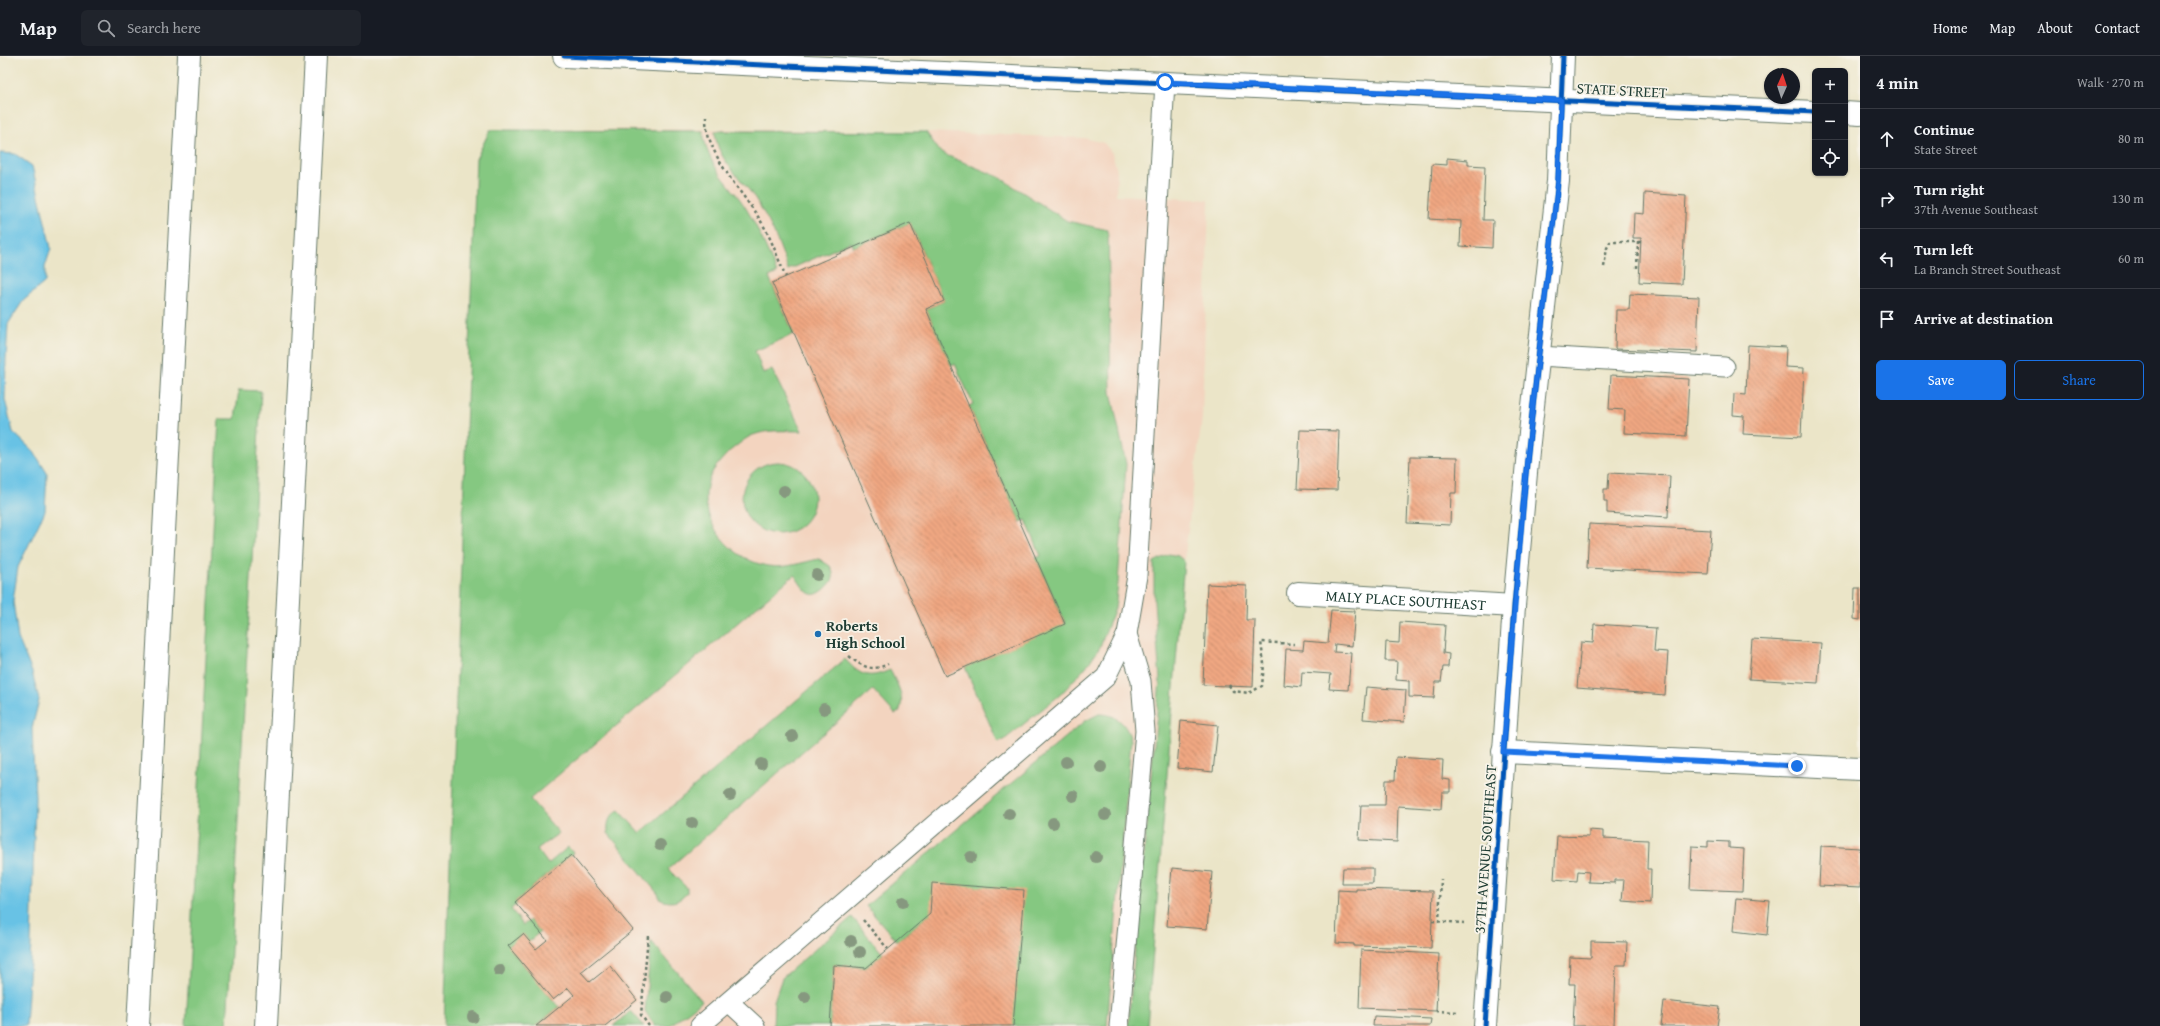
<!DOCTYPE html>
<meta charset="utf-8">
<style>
body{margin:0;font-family:"Gentium Book Plus",serif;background:#20242c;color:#f1f3f6}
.controls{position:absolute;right:12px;top:12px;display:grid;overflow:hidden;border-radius:6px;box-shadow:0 1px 3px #0004}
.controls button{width:36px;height:36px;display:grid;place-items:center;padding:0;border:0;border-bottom:1px solid #363941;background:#171b24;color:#f1f3f6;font:20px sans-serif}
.compass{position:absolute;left:1764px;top:12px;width:36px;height:36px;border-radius:50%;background:#171b24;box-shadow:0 1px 3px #0004;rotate:3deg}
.stop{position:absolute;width:12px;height:12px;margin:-9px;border:3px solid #1a73e8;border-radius:50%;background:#fff}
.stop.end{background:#1a73e8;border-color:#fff;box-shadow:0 1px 4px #0008}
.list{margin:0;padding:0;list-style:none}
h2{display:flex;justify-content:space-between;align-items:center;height:52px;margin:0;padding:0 16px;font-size:17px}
h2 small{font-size:13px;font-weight:400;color:#9ea1a6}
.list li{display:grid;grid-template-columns:26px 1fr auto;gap:12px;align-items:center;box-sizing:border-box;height:60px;padding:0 16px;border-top:1px solid #363941}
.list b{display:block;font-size:15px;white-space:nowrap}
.list p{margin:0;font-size:13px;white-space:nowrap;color:#9ea1a6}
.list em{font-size:13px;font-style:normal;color:#9ea1a6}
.actions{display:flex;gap:8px;padding:12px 16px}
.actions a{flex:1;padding:9px 0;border:1px solid #1a73e8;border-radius:6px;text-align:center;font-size:14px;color:#1a73e8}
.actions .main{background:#1a73e8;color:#fff}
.icon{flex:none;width:22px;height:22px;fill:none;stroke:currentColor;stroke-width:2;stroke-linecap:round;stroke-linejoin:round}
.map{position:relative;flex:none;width:1860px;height:970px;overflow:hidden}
header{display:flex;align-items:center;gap:24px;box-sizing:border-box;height:56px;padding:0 20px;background:#171b24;border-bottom:1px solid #363941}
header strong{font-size:19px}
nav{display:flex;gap:22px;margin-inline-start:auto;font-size:14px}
.search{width:280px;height:36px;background:#20242c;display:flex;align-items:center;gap:10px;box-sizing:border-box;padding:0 14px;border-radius:6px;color:#9ea1a6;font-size:15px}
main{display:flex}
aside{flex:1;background:#171b24}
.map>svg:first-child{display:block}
.built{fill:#f3d4bf}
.green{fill:#85c881;stroke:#52825a}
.water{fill:#67c2e5;stroke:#43808c}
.building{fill:url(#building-back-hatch)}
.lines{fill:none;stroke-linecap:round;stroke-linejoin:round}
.lane-casing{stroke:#667868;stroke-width:21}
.street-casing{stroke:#667868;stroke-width:24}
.secondary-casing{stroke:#667868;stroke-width:24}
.highway-casing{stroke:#667868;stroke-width:24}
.path{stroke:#667868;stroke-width:2.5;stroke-dasharray:3 3;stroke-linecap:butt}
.lane{stroke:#fff;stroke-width:19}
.street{stroke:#fff;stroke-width:22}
.secondary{stroke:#fff;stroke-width:22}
.highway{stroke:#fff;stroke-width:22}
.cycleway-casing{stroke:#f7f3e8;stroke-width:8}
.cycleway{stroke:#0057b8;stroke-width:5}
.tree{fill:#86987f}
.route{stroke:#1a73e8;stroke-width:5}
.poi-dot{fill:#1f6fb2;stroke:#f7f3e8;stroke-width:1.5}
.labels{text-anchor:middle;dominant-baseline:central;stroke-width:3.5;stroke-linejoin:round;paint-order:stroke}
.street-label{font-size:15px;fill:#1f3d34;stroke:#f7f3e8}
.poi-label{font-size:15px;font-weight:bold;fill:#1f3d34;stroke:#f7f3e8;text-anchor:start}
</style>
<header>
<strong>Map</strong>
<div class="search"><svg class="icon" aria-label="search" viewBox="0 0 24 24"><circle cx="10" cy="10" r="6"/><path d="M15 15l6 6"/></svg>Search here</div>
<nav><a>Home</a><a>Map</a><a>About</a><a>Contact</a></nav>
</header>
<main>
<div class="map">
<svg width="1860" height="970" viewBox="0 0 1860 970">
<defs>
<pattern id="building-back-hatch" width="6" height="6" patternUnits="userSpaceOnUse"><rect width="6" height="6" fill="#f0a782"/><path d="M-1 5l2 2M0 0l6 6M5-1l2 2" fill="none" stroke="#c2896b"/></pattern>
</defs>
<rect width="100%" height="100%" fill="#f7f3e8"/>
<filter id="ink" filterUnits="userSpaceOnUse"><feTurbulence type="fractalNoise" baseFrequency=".025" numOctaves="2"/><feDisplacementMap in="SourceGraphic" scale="8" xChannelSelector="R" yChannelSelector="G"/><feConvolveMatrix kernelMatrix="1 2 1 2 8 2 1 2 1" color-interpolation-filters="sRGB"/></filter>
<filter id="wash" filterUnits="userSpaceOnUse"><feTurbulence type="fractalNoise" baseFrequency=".012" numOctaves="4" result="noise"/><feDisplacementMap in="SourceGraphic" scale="16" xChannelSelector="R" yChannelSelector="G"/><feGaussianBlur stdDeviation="0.9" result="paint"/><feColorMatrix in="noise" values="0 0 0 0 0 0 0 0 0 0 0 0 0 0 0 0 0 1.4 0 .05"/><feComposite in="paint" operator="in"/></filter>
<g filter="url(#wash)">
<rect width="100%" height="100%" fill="#ebe5c8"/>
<path class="built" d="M 706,73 L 926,76 L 1084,82 L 1104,87 L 1112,97 L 1117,115 L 1116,139 L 1209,144 L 1202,362 L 1184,505 L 1147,970 L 444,970 L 476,103 L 490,74 Z"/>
<g class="green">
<path d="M 490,74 L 703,75 C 708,114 729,124 747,154 C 759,174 768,196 777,217 L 769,221 L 794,278 L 755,295 L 763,317 L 772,314 L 802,375 C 785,375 769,373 753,379 C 745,382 738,389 731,394 C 723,402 713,412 709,423 C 695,463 731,504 768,510 C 785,513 803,506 819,503 L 830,510 C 832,514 834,518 833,522 C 831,529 818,541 811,538 C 804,536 799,524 794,519 L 530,743 L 559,777 L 537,793 L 548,808 L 568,791 L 573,797 L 515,846 L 517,848 L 511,853 L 523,869 L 530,864 L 540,876 L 529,885 L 523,878 L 508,890 L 559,951 L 536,970 L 444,970 L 476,103 Z"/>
<path d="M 715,75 L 926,76 L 941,97 L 999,121 L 1067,165 L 1108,174 L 1111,336 L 1126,408 L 1118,527 L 1115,552 L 1099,593 L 1085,612 L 1061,638 L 1004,684 L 998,687 L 965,611 L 1065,567 L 1036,502 L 1041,500 L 1026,464 L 1020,466 L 969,350 L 973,348 L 955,308 L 951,309 L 926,253 L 944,245 L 910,167 L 854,191 L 851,186 L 788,214 C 781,192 771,167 758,147 C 744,123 716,105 715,75 Z"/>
<path d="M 239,334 L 261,335 L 227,970 L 186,970 L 219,363 L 235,363 Z"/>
<circle cx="778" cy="442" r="36"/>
<path d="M 1169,498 L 1178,500 L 1184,505 L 1147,970 L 1128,970 L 1160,624 L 1154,546 L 1154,506 Z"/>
<path d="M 845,603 C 861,621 869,623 890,614 C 897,628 906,641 899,656 L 895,658 L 873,634 L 668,813 L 687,832 L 687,837 C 679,846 672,848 661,844 L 658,838 L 608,777 C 607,766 609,760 619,754 L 640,777 Z"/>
<path d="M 1099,658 C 1116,658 1126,667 1131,684 L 1107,970 L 1013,970 L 930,858 L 897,885 L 866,850 L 1085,665 Z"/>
<path d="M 852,861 L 883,898 L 866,912 L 834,909 L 830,970 L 773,970 L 774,945 L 782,922 Z"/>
<path d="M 651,885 L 702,945 L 669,970 L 655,970 L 645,955 Z"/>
<path d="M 631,955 L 644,970 L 613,970 Z"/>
</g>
<path class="water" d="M 0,97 L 15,98 L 32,110 L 51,192 L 45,211 L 45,226 L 23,245 L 8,268 L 6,303 L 5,344 L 13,376 L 34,396 L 47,417 L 45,455 L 18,511 L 13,545 L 18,582 L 32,616 L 39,644 L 32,672 L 35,742 L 31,888 L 26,970 L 0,970 Z"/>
<g id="blocks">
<g class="building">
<path d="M 1447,102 L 1468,104 L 1468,109 L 1485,110 L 1483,164 L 1493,164 L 1492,192 L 1460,190 L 1461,165 L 1429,163 L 1432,108 L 1447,109 Z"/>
<path d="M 1645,137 L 1686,140 L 1682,228 L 1639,226 L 1641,182 L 1633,182 L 1634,157 L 1644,158 Z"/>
<path d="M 910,167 L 944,245 L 926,253 L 1065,568 L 945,620 L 772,227 Z"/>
<path d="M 1630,238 L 1699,241 L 1697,296 L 1615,293 L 1616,254 L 1629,254 Z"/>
<path d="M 1748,289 L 1786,291 L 1785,311 L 1804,312 L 1801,381 L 1743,378 L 1744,360 L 1733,359 L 1734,338 L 1746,339 Z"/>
<path d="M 1611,319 L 1689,323 L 1686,380 L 1624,377 L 1625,354 L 1609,353 Z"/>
<path d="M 1300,374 L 1339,375 L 1337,434 L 1297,433 Z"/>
<path d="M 1410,401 L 1457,402 L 1456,437 L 1451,437 L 1450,469 L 1407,467 Z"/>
<path d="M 1609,417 L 1670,420 L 1668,461 L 1607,457 L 1607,445 L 1604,445 L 1604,433 L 1608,433 Z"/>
<path d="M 1589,468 L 1711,474 L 1708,518 L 1587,512 Z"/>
<path d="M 1207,528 L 1247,530 L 1246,564 L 1255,564 L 1253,631 L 1203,629 Z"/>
<path d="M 1855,532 L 1860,532 L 1860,564 L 1854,563 Z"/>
<path d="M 1331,554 L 1355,555 L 1352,590 L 1335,588 L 1334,596 L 1351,597 L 1348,634 L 1329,633 L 1331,618 L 1302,616 L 1301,631 L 1284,629 L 1286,593 L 1303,594 L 1304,585 L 1328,587 Z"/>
<path d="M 1400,566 L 1445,569 L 1443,597 L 1449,598 L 1448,611 L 1443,611 L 1441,626 L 1435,626 L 1434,642 L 1409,641 L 1409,625 L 1396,624 L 1397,605 L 1385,605 L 1386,586 L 1399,587 Z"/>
<path d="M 1594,568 L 1656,572 L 1654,595 L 1668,596 L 1665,639 L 1577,632 L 1581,586 L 1593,587 Z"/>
<path d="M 1752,583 L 1821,587 L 1818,627 L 1749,623 Z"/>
<path d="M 1366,631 L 1406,634 L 1404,666 L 1363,663 Z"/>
<path d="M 1181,665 L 1218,669 L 1213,716 L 1177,712 Z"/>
<path d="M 1396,701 L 1443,704 L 1442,723 L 1450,724 L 1450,736 L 1442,736 L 1441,753 L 1398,750 L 1397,786 L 1359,784 L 1361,749 L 1385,749 L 1386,724 L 1395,724 Z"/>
<path d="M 1589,774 L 1603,775 L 1603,782 L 1648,784 L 1647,813 L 1651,813 L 1650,847 L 1622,845 L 1624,824 L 1615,824 L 1615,827 L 1588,826 L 1589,816 L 1578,815 L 1577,825 L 1554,823 L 1557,780 L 1589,781 Z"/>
<path d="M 1708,785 L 1729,786 L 1729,792 L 1744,793 L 1742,835 L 1690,833 L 1692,790 L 1708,791 Z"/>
<path d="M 1821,790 L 1860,792 L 1860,832 L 1819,830 Z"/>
<path d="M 571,799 L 633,874 L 581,916 L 590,926 L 610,910 L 637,944 L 605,970 L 536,970 L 574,939 L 568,932 L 553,944 L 508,890 L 523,878 L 536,893 L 547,884 L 515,846 Z"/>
<path d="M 1172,812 L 1212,816 L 1207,873 L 1167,870 Z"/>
<path d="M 1343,812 L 1373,812 L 1373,827 L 1342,827 Z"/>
<path d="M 932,827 L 1024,834 L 1013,970 L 830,970 L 834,909 L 866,912 L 930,858 Z"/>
<path d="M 1356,833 L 1433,835 L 1431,892 L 1354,890 L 1354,888 L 1336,887 L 1338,834 L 1356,835 Z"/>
<path d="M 1736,842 L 1770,845 L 1767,879 L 1733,875 Z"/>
<path d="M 1591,885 L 1627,886 L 1626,909 L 1616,909 L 1614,970 L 1573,970 L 1575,928 L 1569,928 L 1570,901 L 1591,902 Z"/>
<path d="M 1361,894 L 1439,898 L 1436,955 L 1359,952 Z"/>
<path d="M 1664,945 L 1720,951 L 1717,970 L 1661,970 Z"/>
<path d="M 1374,960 L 1431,963 L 1430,970 L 1373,970 Z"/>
</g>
</g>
</g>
<g filter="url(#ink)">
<use href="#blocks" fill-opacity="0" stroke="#667868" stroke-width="1"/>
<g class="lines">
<defs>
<g id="lane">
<path d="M 1539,300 L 1725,311"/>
<path d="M 729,946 L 755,970"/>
<path d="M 700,970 L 1106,621 L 1127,578 L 1137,520 L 1165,26"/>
<path d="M 1119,970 L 1145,675 L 1141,625 L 1127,578"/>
</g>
<g id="street">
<path id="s1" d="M 1298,537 L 1514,550"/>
<path d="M 1503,696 L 1860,713"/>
<path d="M 1485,970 L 1514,550 L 1528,395 L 1558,125 L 1563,0"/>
</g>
<g id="secondary">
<path d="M 564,0 L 1815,56"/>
<path d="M 1845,57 L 1860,58"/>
</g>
<g id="highway">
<path d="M 138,970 L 189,0"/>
<path d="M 266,970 L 316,0"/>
</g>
</defs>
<use href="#lane" class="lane-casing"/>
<use href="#street" class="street-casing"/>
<use href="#secondary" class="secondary-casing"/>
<use href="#highway" class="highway-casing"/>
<g class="path">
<path d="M 706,60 C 705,99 742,134 762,167 C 772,184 778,203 786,221"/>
<path d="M 1604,211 L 1607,192 L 1610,186 L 1641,186"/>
<path d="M 1637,212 L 1638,185"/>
<path d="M 849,600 C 862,611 872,616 888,608"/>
<path d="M 1229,629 L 1233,635 L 1249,637 L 1262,630 L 1264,608 L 1261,586 L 1294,588"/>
<path d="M 863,864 L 888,893"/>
<path d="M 1432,865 L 1464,867"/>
<path d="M 1439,866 L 1441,823"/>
<path d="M 648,880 L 641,959 L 649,970"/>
<path d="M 1436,955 L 1458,956"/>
</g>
<use href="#lane" class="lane"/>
<use href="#street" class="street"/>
<use href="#secondary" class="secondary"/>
<use href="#highway" class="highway"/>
<defs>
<g id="cycleway">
<path d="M 564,0 L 1815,56"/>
<path d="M 1485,970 L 1514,550 L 1528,395 L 1558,125 L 1563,0"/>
</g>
</defs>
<use href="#cycleway" class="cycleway-casing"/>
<use href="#cycleway" class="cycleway"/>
</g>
<g class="tree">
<circle cx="784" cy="435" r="6"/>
<circle cx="817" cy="519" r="6"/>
<circle cx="824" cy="653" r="6"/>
<circle cx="792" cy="680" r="6"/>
<circle cx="1066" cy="706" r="6"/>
<circle cx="761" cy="708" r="6"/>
<circle cx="1101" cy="711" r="6"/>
<circle cx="730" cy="739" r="6"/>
<circle cx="1073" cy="740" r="6"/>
<circle cx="1009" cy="758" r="6"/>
<circle cx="1105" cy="759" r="6"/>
<circle cx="692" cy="767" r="6"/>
<circle cx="1053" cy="767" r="6"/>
<circle cx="660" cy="789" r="6"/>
<circle cx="971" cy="801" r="6"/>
<circle cx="1096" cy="801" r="6"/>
<circle cx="903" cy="846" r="6"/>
<circle cx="851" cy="885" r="6"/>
<circle cx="860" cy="896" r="6"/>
<circle cx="499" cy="914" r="6"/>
<circle cx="667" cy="941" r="6"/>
<circle cx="805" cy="941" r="6"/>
<circle cx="473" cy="961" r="6"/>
</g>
</g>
<g class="lines" filter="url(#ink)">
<path class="route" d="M 1165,26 L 1561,44 L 1558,125 L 1527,403 L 1503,696 L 1797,710"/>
</g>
<circle class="poi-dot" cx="818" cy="578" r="4"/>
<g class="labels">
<g class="street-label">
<text transform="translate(1622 34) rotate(3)">STATE STREET</text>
<text stroke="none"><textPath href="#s1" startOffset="108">MALY PLACE SOUTHEAST</textPath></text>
<text transform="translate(1485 793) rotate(-86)">37TH AVENUE SOUTHEAST</text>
</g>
<g class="poi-label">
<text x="826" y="569">Roberts<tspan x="826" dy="17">High School</tspan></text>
</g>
</g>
</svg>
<div class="controls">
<button>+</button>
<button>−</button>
<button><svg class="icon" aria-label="locate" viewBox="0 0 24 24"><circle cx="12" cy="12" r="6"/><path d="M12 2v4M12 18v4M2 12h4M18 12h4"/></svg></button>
</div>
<svg class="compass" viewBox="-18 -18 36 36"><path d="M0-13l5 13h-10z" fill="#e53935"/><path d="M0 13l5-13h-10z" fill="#9ea1a6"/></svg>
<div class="stop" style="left:1165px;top:26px"></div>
<div class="stop end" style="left:1797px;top:710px"></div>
</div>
<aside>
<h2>4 min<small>Walk · 270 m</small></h2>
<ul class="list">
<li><svg class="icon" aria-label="ahead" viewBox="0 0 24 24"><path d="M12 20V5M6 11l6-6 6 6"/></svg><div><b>Continue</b><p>State Street</p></div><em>80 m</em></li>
<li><svg class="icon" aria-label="right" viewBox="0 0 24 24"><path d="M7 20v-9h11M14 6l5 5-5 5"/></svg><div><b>Turn right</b><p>37th Avenue Southeast</p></div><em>130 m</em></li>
<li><svg class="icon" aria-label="left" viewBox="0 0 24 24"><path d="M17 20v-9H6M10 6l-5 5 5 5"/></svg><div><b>Turn left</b><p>La Branch Street Southeast</p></div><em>60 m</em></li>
<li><svg class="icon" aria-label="arrive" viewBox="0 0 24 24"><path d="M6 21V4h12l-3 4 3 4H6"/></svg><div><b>Arrive at destination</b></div></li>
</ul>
<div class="actions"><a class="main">Save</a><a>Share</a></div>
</aside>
</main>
